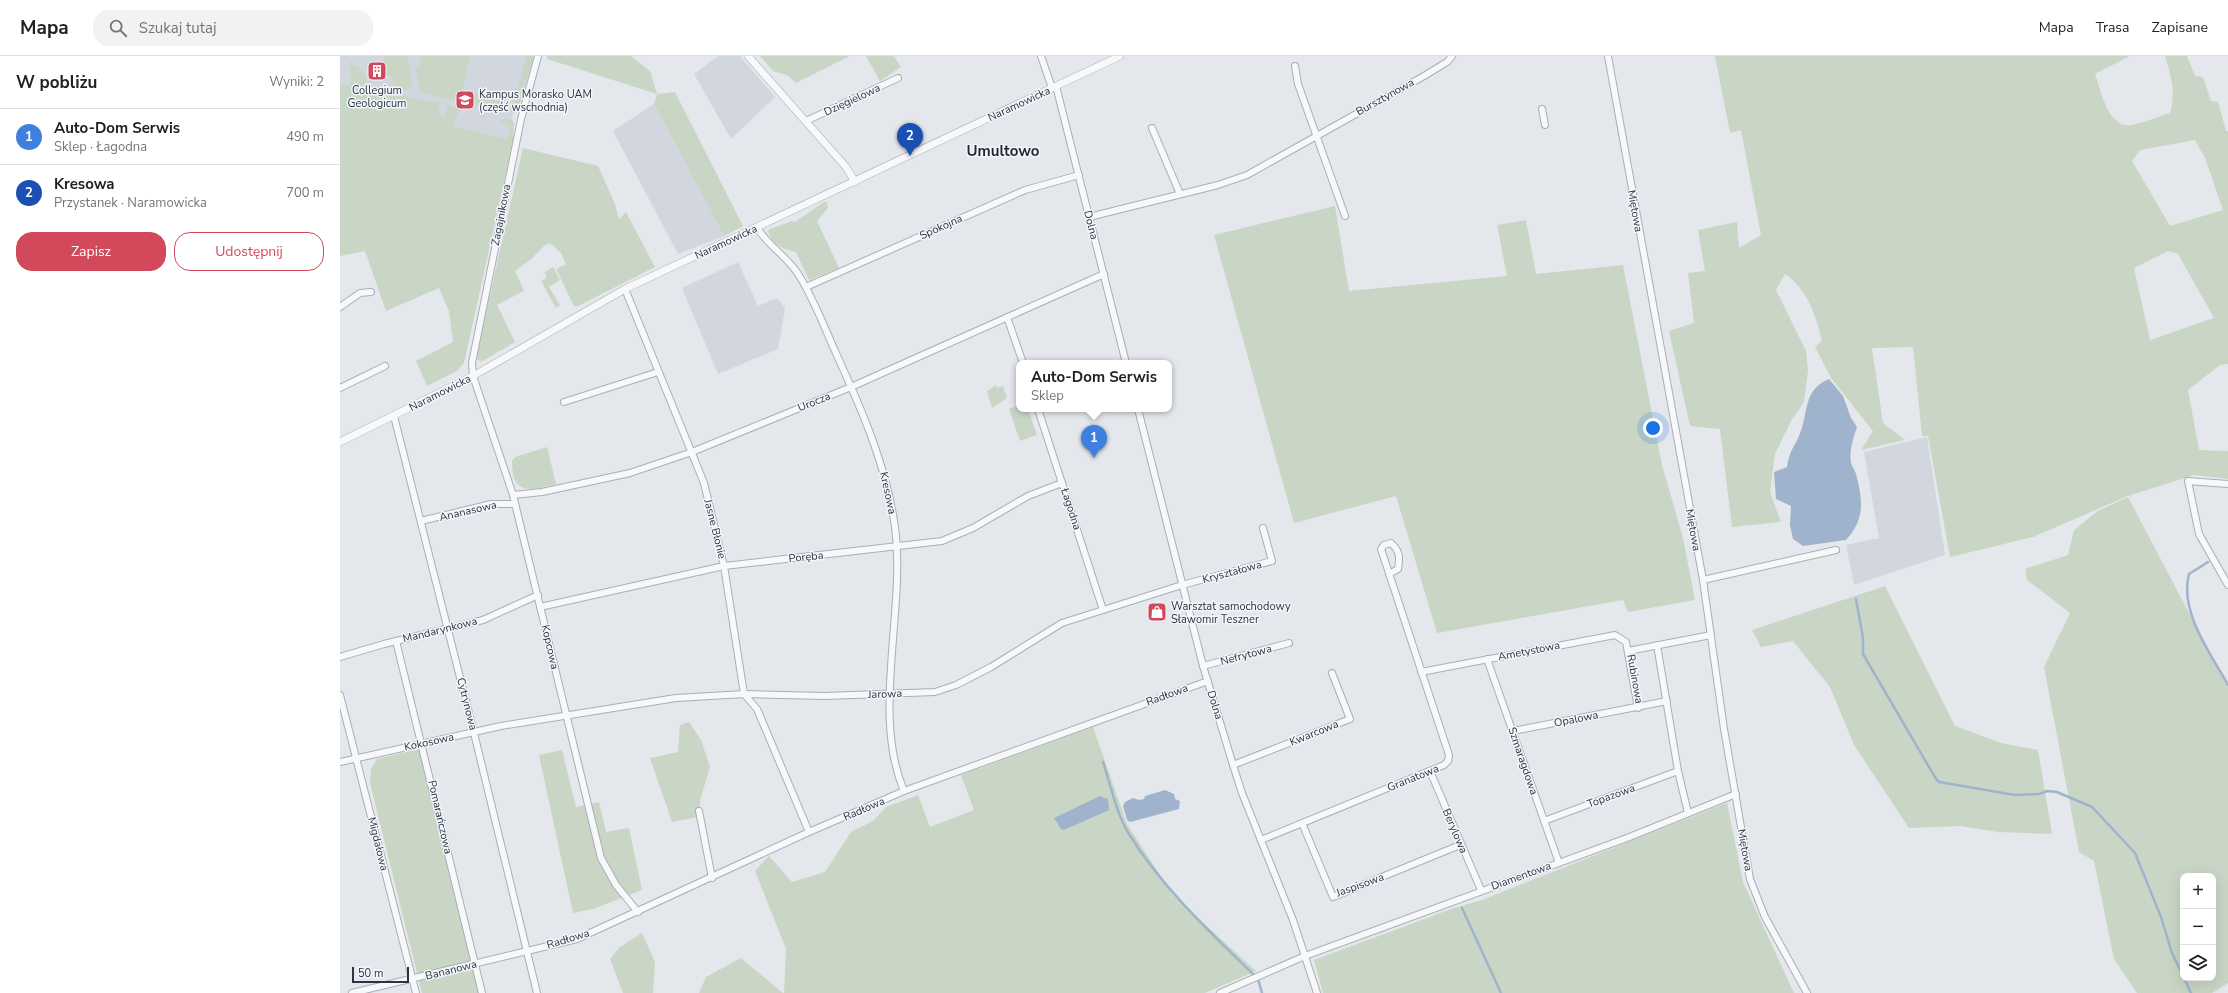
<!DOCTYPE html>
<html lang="pl">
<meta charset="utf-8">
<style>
body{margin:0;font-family:"Nunito Sans",sans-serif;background:#f2f2f2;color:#202124}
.controls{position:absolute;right:12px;bottom:12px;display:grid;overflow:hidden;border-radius:8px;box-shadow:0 4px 16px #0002}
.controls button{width:36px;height:36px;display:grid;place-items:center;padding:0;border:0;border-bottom:1px solid #e0e0e0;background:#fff;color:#202124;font:20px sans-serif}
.scale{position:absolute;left:12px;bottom:10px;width:57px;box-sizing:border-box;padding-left:4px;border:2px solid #2b3445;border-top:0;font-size:11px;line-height:14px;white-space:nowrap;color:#2b3445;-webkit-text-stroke:3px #f4f6f9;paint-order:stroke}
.you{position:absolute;left:1313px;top:372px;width:14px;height:14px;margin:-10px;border:3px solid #fff;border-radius:50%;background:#1a73e8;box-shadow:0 0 0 6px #1a73e833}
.badge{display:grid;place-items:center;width:26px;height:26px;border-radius:50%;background:#d1495b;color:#fff;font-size:13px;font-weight:700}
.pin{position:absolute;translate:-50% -33px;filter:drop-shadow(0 1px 2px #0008)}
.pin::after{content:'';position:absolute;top:21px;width:14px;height:12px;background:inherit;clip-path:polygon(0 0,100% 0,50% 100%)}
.popup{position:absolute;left:676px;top:304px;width:156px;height:52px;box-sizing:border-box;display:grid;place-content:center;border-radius:8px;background:#fff;filter:drop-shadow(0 1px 3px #0005);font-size:13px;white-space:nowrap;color:#757577}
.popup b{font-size:15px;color:#202124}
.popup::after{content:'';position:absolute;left:50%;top:100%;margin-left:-8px;border:8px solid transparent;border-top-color:#fff}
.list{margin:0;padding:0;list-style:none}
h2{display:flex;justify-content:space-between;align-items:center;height:52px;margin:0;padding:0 16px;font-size:17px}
h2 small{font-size:13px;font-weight:400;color:#757577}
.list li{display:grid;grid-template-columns:26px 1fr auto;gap:12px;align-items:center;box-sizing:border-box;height:56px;padding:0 16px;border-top:1px solid #e0e0e0}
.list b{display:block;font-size:15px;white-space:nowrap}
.list p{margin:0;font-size:13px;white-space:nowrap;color:#757577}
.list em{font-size:13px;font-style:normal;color:#757577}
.actions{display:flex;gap:8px;padding:12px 16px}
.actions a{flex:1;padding:9px 0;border:1px solid #d1495b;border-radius:16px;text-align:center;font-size:14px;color:#d1495b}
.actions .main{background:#d1495b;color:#fff}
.icon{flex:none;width:22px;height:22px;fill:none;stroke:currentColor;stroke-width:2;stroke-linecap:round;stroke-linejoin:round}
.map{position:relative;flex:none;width:1888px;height:937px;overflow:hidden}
header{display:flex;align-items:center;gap:24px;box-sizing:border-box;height:56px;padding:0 20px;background:#fff;border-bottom:1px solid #e0e0e0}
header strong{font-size:19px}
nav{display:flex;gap:22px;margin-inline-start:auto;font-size:14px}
.search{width:280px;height:36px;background:#f2f2f2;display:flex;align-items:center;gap:10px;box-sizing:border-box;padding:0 14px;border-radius:16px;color:#757577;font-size:15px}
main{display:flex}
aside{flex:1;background:#fff}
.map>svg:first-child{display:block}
.built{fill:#d2d6de}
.green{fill:#c9d6c5;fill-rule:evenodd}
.water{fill:#9fb4cc}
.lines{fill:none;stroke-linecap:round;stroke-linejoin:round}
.stream{stroke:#9fb4cc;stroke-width:2.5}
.minor-casing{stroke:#a9aeb7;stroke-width:8}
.tertiary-casing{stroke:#a9aeb7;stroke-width:8}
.minor{stroke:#f7f8fa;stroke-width:6}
.tertiary{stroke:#f7f8fa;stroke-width:7}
.labels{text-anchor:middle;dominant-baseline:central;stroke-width:3;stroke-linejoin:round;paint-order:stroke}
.poi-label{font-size:11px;fill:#2b3445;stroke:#f4f6f9;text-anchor:start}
.street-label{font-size:11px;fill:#2b3445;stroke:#f4f6f9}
.district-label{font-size:15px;font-weight:bold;fill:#1d2536;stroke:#f4f6f9}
</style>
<header>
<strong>Mapa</strong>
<div class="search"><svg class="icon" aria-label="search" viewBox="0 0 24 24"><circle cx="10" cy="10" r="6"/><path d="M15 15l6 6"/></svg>Szukaj tutaj</div>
<nav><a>Mapa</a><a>Trasa</a><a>Zapisane</a></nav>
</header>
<main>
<aside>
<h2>W pobliżu<small>Wyniki: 2</small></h2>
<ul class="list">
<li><span class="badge" style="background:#3f7fe0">1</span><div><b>Auto-Dom Serwis</b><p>Sklep · Łagodna</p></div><em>490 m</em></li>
<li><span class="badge" style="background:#1a4fb4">2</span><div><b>Kresowa</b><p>Przystanek · Naramowicka</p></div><em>700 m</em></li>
</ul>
<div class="actions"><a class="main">Zapisz</a><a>Udostępnij</a></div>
</aside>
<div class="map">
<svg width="1888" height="937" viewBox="0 0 1888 937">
<rect width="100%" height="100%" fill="#e4e7ec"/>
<g class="built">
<path d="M 0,0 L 191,0 L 173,56 L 170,89 L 0,42 Z"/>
<path d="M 378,0 L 400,0 L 435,41 L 391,83 L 354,18 Z"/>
<path d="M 314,48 L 384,180 L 338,198 L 273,75 Z"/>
<path d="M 398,206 L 418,250 L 437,242 L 445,252 L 438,293 L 378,318 L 342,232 Z"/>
<path d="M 1587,381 L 1605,499 L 1514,529 L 1506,489 L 1539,482 L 1524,396 Z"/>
</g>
<g class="green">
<path d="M 44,0 L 67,0 L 72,27 L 70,32 L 65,34 L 53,29 L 51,19 L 47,20 Z"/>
<path d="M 79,0 L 130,0 L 122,34 L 164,44 L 162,52 L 159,54 L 81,37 L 75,12 L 81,8 Z"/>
<path d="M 186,0 L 194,0 L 178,54 L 174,58 L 169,54 L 172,45 L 175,45 Z"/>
<path d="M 207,0 L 291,0 L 310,15 L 317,38 L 335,36 L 403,170 L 384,180 L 314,48 L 317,38 L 207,3 Z"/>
<path d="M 420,0 L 510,0 L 456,27 L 447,19 L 433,15 Z"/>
<path d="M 526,0 L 554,0 L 561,11 L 540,25 Z"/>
<path d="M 1375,0 L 1790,0 L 1755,18 C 1761,34 1768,73 1791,69 C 1804,67 1817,61 1830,57 C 1836,38 1831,19 1825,0 L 1847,0 L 1855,20 L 1863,21 L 1871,45 L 1878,46 L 1886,75 L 1888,75 L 1888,308 L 1880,309 L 1848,334 L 1859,394 L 1888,395 L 1888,423 L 1854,419 L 1788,440 L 1693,481 L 1610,501 L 1588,380 L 1582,380 L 1573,291 L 1532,292 L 1543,367 L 1565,384 L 1521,394 L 1533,375 L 1491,322 L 1475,291 L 1482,284 C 1475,258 1468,234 1445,218 L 1436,234 L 1466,295 L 1468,314 L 1464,346 L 1451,365 L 1435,398 L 1430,436 L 1441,466 L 1392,471 L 1380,373 L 1350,370 L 1329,275 L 1354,267 L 1348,217 L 1365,215 L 1358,174 L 1397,166 L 1399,192 L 1421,179 L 1401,74 L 1390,77 ZM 1855,84 L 1865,102 L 1883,154 L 1830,170 L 1792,105 L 1800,94 ZM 1828,195 L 1838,198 L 1874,262 L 1810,284 L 1794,212 Z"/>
<path d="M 9,6 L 12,6 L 13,9 L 20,12 L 20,16 L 24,15 L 27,30 L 30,30 L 31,35 L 45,33 L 74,43 L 100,47 L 98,59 L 105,61 L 108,49 L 120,52 L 113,70 L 167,83 L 171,70 L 161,67 L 162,63 L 172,64 L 174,67 L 173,85 L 124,307 L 117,315 L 87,330 L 76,305 L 113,286 L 109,255 L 99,232 L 46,255 L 25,195 L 0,200 L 0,30 L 9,29 L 12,25 Z"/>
<path d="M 183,92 L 258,110 L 275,148 L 279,163 L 286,156 L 315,211 L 238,250 L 234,250 L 216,213 L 226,208 L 221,197 L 210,187 L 204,190 L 190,204 L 175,215 L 184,235 L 157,249 L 175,286 L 141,306 L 136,302 Z"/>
<path d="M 484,146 L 487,146 L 488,152 L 477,165 L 499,212 L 469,224 L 456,196 C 444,194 430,187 428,174 L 452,165 L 455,166 Z"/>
<path d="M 995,150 L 1009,235 L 1167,220 L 1157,169 L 1186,164 L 1196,218 L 1283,209 L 1322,409 L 1343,482 L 1355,544 L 1288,556 L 1283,544 L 1097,577 L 1056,440 L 954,467 L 874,179 Z"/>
<path d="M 213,211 L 220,224 L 209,231 L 220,249 L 216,252 L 201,225 L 206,222 L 205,216 Z"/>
<path d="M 656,329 L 657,332 L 663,330 L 667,342 L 652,352 L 647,335 Z"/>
<path d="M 679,349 L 679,353 L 688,353 L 697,379 L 680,385 L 669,353 Z"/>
<path d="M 207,391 L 216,428 C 191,434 172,441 172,405 L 175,401 Z"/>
<path d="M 1788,441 L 1888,631 L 1888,927 L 1872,937 L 1797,937 L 1774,903 L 1754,805 L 1739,796 L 1704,611 L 1730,557 L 1687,524 L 1685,513 L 1728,499 L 1734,474 L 1758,455 ZM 1843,820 L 1873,820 L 1873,922 L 1843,922 Z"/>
<path d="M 1545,530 L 1615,670 L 1661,687 L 1698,694 L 1712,778 L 1658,776 L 1621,770 L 1569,772 L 1514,689 L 1490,631 L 1453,585 L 1421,591 L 1412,574 Z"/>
<path d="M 349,666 L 361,684 L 370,711 L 361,741 L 358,761 L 332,766 L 310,702 L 338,696 L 340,669 Z"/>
<path d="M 753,671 L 787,768 L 833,839 L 916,915 L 865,937 L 444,937 L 446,893 L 415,815 L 429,800 L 452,826 L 485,816 L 511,776 L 533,765 L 546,751 L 578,739 L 590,771 L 634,754 L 621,719 Z"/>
<path d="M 79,693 L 134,904 L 142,937 L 82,937 L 30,727 L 31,713 L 37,703 Z"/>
<path d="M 222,694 L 236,751 L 259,746 L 266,776 L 289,772 L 302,834 L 253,853 L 233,857 L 199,699 Z"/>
<path d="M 1387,747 L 1403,826 L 1454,937 L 983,937 L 974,904 L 1114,852 L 1142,844 Z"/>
<path d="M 302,877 L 315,906 L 313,937 L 283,937 L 270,903 L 280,891 Z"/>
<path d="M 401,902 L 443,937 L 359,937 L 366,921 Z"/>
</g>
<g class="water">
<path d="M 1489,323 L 1503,340 L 1511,362 L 1517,371 C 1513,383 1509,395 1511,407 C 1512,411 1515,414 1516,418 C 1523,445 1525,463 1506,484 L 1463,490 L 1453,483 L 1450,469 L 1451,450 L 1436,443 L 1434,416 L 1447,411 C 1449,396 1453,393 1459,380 C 1469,358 1462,334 1489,323 Z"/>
<path d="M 825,734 L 834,738 L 835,743 L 840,745 L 839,753 L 790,766 L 787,764 L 783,750 L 785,746 L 793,742 L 799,744 L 804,743 L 805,740 Z"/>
<path d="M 760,740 L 768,743 L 769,754 L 724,774 L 721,773 L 714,762 Z"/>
</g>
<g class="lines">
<g class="stream">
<path d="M 1868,506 L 1849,518 C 1839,556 1871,598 1888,629"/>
<path d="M 1516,543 L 1523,582 L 1523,598 L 1596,723 L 1599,726 L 1675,739 L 1699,738 L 1707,735 L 1717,736 L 1752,751 L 1795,797 L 1821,861 L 1832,897 L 1843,920"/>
<path d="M 763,706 C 771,730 776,757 789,778 C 823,833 872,878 918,923 L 922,937"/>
<path d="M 1122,852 L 1161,937"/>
<path d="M 1844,922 L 1851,937"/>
</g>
<defs>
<g id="minor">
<path d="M 198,0 L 181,63 L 132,307 L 133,320 L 173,439 L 261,802 L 276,829 L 298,856"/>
<path d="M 701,0 L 712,32"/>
<path d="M 1268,0 L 1363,524 L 1384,673 L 1410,823 L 1425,861 L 1467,937"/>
<path d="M 955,10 L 958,28 L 1005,160"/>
<path d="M 716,30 L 786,307"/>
<path d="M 1202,53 L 1205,69"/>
<path d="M 466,65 L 558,22"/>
<path d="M 812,72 L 840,138"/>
<path d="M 749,161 L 878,129 L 907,119 L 1084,20 L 1107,6 L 1112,0"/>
<path d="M 417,171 C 427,190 449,201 460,221 C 474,244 484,270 495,295 C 521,352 546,408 555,471 C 566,555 531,657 564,735"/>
<path d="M 466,231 L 685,134 L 739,119"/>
<path d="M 285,233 L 364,427 L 384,510 L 404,638 L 417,653 L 469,776"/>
<path d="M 0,251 L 20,237 L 31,236"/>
<path d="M 667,261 L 683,307"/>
<path d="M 0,332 L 45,310"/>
<path d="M 224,346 L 318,316"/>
<path d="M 698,353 L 763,554"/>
<path d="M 798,353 L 863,610 L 893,709 L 902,737 L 953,864 L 977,937"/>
<path d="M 54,360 L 134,677 L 197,937"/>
<path d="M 1888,428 L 1848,425 L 1859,478 L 1888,529"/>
<path d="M 173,439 L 202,436 L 290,417 L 352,396 L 511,331 L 764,218"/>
<path d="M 81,465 L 151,448 L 175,448"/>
<path d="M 1363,524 L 1496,494"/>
<path d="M 200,551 L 384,510 L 602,485 L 633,472 L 688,440 L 722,427"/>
<path d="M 56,585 L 142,937"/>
<path d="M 1317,589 L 1338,715 L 1348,757"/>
<path d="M 1288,595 L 1371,579"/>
<path d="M 0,601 L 44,588 L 143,564 L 198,539"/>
<path d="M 1147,603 L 1219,807"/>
<path d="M 863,610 L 949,587"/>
<path d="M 1081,616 L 1275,579 L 1286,586 L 1298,652"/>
<path d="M 0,639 L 76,937"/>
<path d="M 1173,675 L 1327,645"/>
<path d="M 0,706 L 161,670 L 336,642 L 404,638 L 485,640 L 595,636 L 616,629 L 651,611 L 722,567 L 842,529 L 932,505 L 923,472"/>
<path d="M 893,709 L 1010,663 L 992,617"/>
<path d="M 1090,715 L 1141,834"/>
<path d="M 359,755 L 372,822"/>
<path d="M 1204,765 L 1338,715"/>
<path d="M 962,767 L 993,841 L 1120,789"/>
<path d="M 921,784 L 1104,709 L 1108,705 L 1109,699 L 1041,493 L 1044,489 L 1051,487 C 1060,495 1060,501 1058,513 L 1049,518"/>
<path d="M 12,937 L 237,883 L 469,776 L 564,735 L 868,625"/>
<path d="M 880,937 L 965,900 L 1287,782 L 1396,738"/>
</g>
<g id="tertiary">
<path d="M 408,0 L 506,111 L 515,126"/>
<path d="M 0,386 L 133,320 L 285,233 L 780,0"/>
</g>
</defs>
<use href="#minor" class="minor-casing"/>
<use href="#tertiary" class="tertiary-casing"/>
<use href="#minor" class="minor"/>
<use href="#tertiary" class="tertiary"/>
</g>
<defs>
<symbol id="building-square" viewBox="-11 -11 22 22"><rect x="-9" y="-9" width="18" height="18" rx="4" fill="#d1495b" stroke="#f4f6f9"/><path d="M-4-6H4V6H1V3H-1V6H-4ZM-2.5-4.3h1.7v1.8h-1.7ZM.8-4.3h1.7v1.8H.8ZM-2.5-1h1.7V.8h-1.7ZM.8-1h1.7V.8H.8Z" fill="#fff"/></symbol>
<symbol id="university-square" viewBox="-11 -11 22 22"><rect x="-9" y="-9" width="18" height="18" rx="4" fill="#d1495b" stroke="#f4f6f9"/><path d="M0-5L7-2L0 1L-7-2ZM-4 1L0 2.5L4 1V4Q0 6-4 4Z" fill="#fff"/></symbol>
<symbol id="shop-square" viewBox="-11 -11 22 22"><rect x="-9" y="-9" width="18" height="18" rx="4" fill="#d1495b" stroke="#f4f6f9"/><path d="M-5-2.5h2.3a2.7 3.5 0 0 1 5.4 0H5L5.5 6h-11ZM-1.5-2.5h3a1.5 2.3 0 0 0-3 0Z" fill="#fff"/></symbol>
</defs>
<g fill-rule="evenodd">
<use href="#building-square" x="26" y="4" width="22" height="22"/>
<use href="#university-square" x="114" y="33" width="22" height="22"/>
<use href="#shop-square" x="806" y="545" width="22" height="22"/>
</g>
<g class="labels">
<g class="poi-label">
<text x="37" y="34" text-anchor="middle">Collegium<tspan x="37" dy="13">Geologicum</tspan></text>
<text x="139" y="38">Kampus Morasko UAM<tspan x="139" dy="13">(część wschodnia)</tspan></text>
<text x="831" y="550">Warsztat samochodowy<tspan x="831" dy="13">Sławomir Teszner</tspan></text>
</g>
<g class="street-label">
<text transform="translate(1045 41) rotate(-29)">Bursztynowa</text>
<text transform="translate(512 44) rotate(-25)">Dzięgielowa</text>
<text transform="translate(679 48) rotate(-25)">Naramowicka</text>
<text transform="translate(1295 155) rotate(80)">Miętowa</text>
<text transform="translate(161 159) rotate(-79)">Zagajnikowa</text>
<text transform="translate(751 169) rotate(76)">Dolna</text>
<text transform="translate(601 171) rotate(-24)">Spokojna</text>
<text transform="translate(386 186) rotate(-25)">Naramowicka</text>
<text transform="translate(100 337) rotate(-27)">Naramowicka</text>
<text transform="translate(474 346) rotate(-22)">Urocza</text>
<text transform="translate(548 437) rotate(78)">Kresowa</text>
<text transform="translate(731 453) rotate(72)">Łagodna</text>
<text transform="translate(128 455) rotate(-13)">Ananasowa</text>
<text transform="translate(375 473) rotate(76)">Jasne Błonie</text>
<text transform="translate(1353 474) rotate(80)">Miętowa</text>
<text transform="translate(466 501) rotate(-6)">Poręba</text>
<text transform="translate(892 516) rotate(-15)">Kryształowa</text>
<text transform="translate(100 574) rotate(-14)">Mandarynkowa</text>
<text transform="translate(210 591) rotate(77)">Kopcowa</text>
<text transform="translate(1189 595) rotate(-11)">Ametystowa</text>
<text transform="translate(906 599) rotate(-15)">Nefrytowa</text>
<text transform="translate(1295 623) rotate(80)">Rubinowa</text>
<text transform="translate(545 638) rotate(-2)">Jarowa</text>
<text transform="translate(827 639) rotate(-20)">Radłowa</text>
<text transform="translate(127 648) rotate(76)">Cytrynowa</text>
<text transform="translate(875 649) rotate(73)">Dolna</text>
<text transform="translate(1236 663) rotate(-11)">Opalowa</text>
<text transform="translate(974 677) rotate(-22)">Kwarcowa</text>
<text transform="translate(89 686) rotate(-12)">Kokosowa</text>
<text transform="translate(1183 705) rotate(71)">Szmaragdowa</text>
<text transform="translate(1073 722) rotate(-22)">Granatowa</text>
<text transform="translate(1271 740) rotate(-20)">Topazowa</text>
<text transform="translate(524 753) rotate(-23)">Radłowa</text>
<text transform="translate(100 761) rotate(77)">Pomarańczowa</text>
<text transform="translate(1115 775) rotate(67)">Berylowa</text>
<text transform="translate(38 788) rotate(76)">Migdałowa</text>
<text transform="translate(1405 794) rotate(80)">Miętowa</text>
<text transform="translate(1181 820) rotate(-20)">Diamentowa</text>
<text transform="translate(1020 829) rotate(-20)">Jaspisowa</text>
<text transform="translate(228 883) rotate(-17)">Radłowa</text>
<text transform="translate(111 914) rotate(-14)">Bananowa</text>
</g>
<g class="district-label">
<text x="663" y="95">Umultowo</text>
</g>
</g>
</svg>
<div class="controls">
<button>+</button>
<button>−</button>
<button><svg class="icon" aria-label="layers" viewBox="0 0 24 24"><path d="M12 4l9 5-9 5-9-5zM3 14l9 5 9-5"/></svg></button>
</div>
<div class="scale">50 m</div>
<div class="you"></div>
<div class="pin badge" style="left:754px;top:402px;background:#3f7fe0">1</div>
<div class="popup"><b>Auto-Dom Serwis</b>Sklep</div>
<div class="pin badge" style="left:570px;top:100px;background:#1a4fb4">2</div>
</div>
</main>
